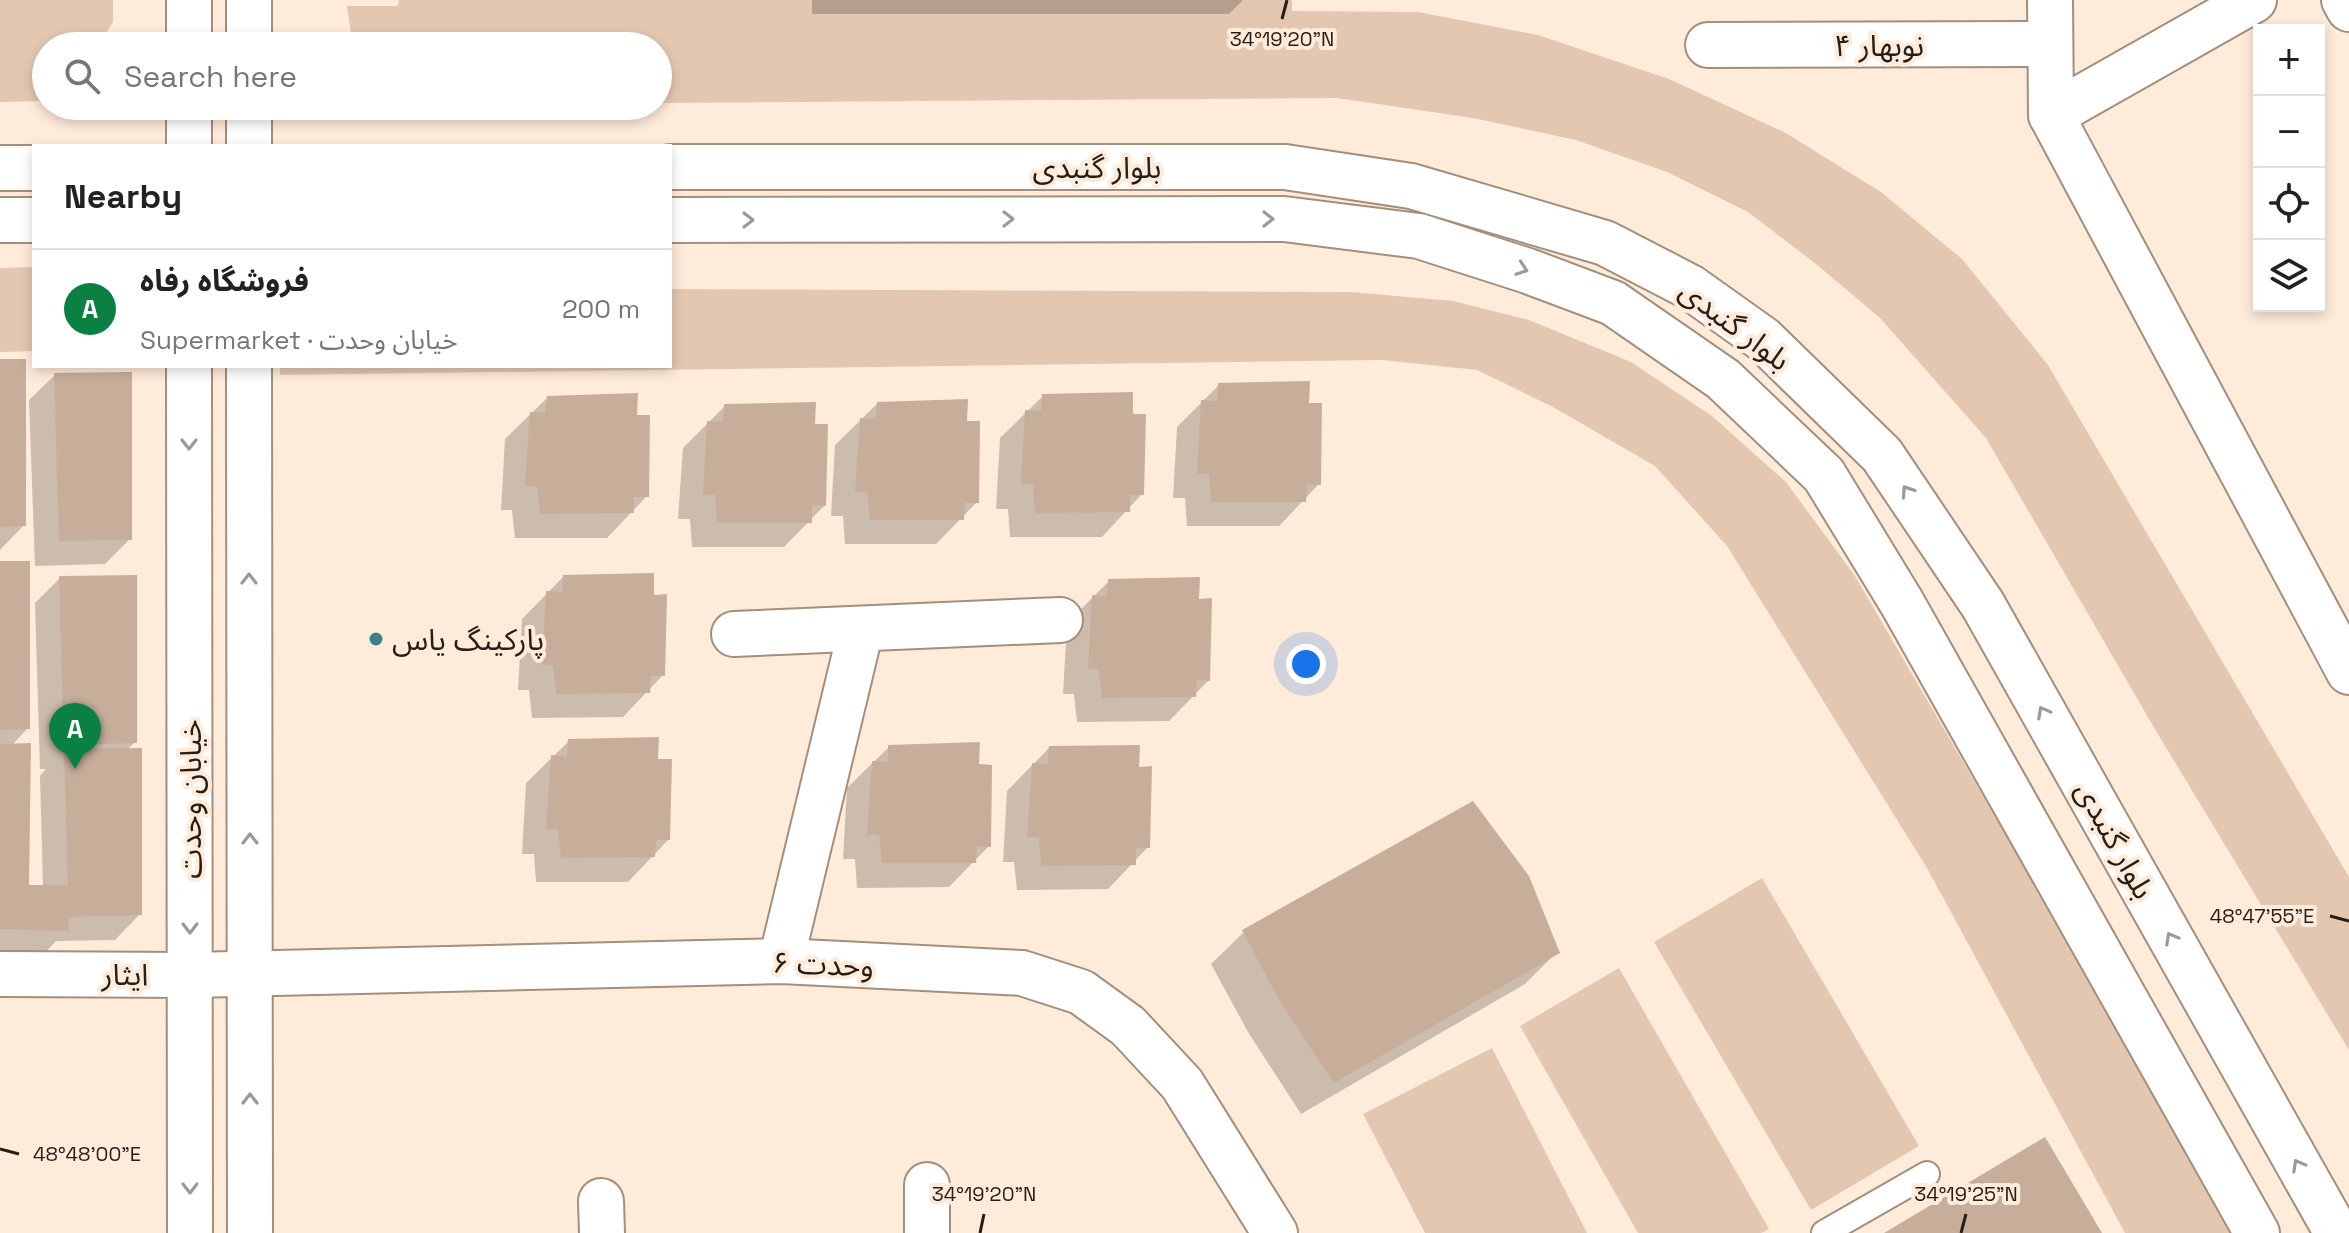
<!DOCTYPE html>
<meta charset="utf-8">
<style>
body{margin:0;font-family:"Space Grotesk","Noto Sans Arabic",sans-serif;background:#f2f2f2;color:#222}
.controls{position:absolute;right:24px;top:24px;display:grid;overflow:hidden;border-radius:0px;box-shadow:0 4px 12px #0003}
.controls button{width:72px;height:72px;display:grid;place-items:center;padding:0;border:0;border-bottom:2px solid #e0e0e0;background:#fff;color:#222;font:40px sans-serif}
.you{position:absolute;left:1306px;top:664px;width:28px;height:28px;margin:-20px;border:6px solid #fff;border-radius:50%;background:#1a73e8;box-shadow:0 0 0 12px #1a73e833}
.badge{display:grid;place-items:center;width:52px;height:52px;border-radius:50%;background:#0b8043;color:#fff;font-size:26px;font-weight:700}
.pin{position:absolute;translate:-50% -66px;filter:drop-shadow(0 2px 4px #0008)}
.pin::after{content:'';position:absolute;top:42px;width:28px;height:24px;background:inherit;clip-path:polygon(0 0,100% 0,50% 100%)}
.list{margin:0;padding:0;list-style:none}
h2{display:flex;justify-content:space-between;align-items:center;height:104px;margin:0;padding:0 32px;font-size:34px}
h2 small{font-size:26px;font-weight:400;color:#767676}
.list li{display:grid;grid-template-columns:52px 1fr auto;gap:24px;align-items:center;box-sizing:border-box;height:120px;padding:0 32px;border-top:2px solid #e0e0e0}
.list b{display:block;font-size:30px;white-space:nowrap}
.list p{margin:0;font-size:26px;white-space:nowrap;color:#767676}
.list em{font-size:26px;font-style:normal;color:#767676}
.icon{flex:none;width:44px;height:44px;fill:none;stroke:currentColor;stroke-width:2;stroke-linecap:round;stroke-linejoin:round}
.map{position:relative;flex:none;width:2349px;height:1233px;overflow:hidden}
.search{position:absolute;background:#fff;box-shadow:0 4px 12px #0003;left:32px;top:32px;width:640px;height:88px;display:flex;align-items:center;gap:20px;box-sizing:border-box;padding:0 28px;border-radius:44px;color:#767676;font-size:30px}
.panel{position:absolute;background:#fff;box-shadow:0 4px 12px #0003;left:32px;top:144px;width:640px;height:224px;border-radius:0px}
.map>svg:first-child{display:block}
.green{fill:#e3c7b0}
.shadow{fill:#0003}
.building{fill:#c6ae9b}
.lines{fill:none;stroke-linecap:round;stroke-linejoin:round}
.lane-casing{stroke:#a58e7b;stroke-width:28}
.street-casing{stroke:#a58e7b;stroke-width:48}
.secondary-casing{stroke:#a58e7b;stroke-width:48}
.lane{stroke:#fff;stroke-width:24}
.street{stroke:#fff;stroke-width:44}
.secondary{stroke:#fff;stroke-width:44}
.oneway{stroke:#9d9996}
.ticks{fill:none;stroke:#261d16;stroke-width:3}
.poi-dot{fill:#3a8287;stroke:#ffebda;stroke-width:3}
.labels{text-anchor:middle;dominant-baseline:central;stroke-width:8;stroke-linejoin:round;paint-order:stroke}
.street-label{font-size:30px;fill:#261d16;stroke:#ffebda}
.poi-label{font-size:30px;fill:#261d16;stroke:#ffebda;text-anchor:start}
.ticks-label{font-size:20px;text-anchor:middle;fill:#261d16;stroke:#ffebda;stroke-width:8;stroke-linejoin:round;paint-order:stroke}
</style>
<div class="map">
<svg width="2349" height="1233" viewBox="0 0 2349 1233">
<rect width="100%" height="100%" fill="#ffebda"/>
<g class="green">
<path d="M 0,0 L 113,0 L 113,22 L 98,46 L 46,46 L 46,101 L 0,102 Z"/>
<path d="M 399,0 L 1292,0 L 1292,11 L 1418,12 L 1538,35 L 1669,79 L 1784,132 L 1881,192 L 1962,259 L 2048,365 L 2349,877 L 2349,1050 L 2156,731 L 1986,438 L 1880,318 L 1816,264 L 1748,212 L 1667,172 L 1576,140 L 1473,118 L 1337,98 L 658,103 L 658,46 L 353,46 L 347,6 L 398,6 Z"/>
<path d="M 34,267 L 34,351 L 0,352 L 0,268 Z"/>
<path d="M 670,289 L 1351,292 L 1453,301 L 1529,320 L 1631,362 L 1712,416 L 1786,482 L 1855,576 L 2237,1233 L 2125,1233 L 1927,868 L 1727,546 L 1655,466 L 1553,407 L 1477,370 L 1382,360 L 280,375 L 280,366 L 670,366 Z"/>
<path d="M 1762,878 L 1919,1146 L 1811,1210 L 1654,942 Z"/>
<path d="M 1619,968 L 1769,1229 L 1761,1233 L 1638,1233 L 1520,1026 Z"/>
<path d="M 1492,1048 L 1587,1233 L 1425,1233 L 1363,1114 Z"/>
</g>
<g class="shadow">
<path d="M 812,0 L 1243,0 L 1229,14 L 812,14 Z"/>
<path d="M 0,361 L 24,525 L 0,550 Z"/>
<path d="M 55,375 L 130,539 L 105,564 L 35,566 L 29,400 Z"/>
<path d="M 1219,385 L 1307,405 L 1319,484 L 1279,526 L 1187,526 L 1185,498 L 1173,498 L 1177,427 Z"/>
<path d="M 1043,396 L 1131,416 L 1142,494 L 1102,537 L 1010,537 L 1008,509 L 996,509 L 1000,438 Z"/>
<path d="M 547,398 L 635,417 L 647,496 L 607,538 L 515,538 L 512,510 L 501,510 L 505,439 Z"/>
<path d="M 877,404 L 965,423 L 977,502 L 936,544 L 845,544 L 843,516 L 831,516 L 835,445 Z"/>
<path d="M 725,406 L 813,426 L 825,505 L 784,547 L 692,547 L 690,519 L 678,519 L 683,448 Z"/>
<path d="M 0,563 L 28,728 L 11,746 L 27,887 L 43,887 L 40,776 L 46,769 L 40,769 L 35,603 L 60,578 L 135,742 L 127,750 L 140,914 L 115,940 L 56,941 L 42,956 L 0,954 Z"/>
<path d="M 564,576 L 652,597 L 663,675 L 623,717 L 532,718 L 529,690 L 518,690 L 522,619 Z"/>
<path d="M 1109,581 L 1197,601 L 1209,680 L 1169,721 L 1077,722 L 1074,694 L 1063,694 L 1067,623 Z"/>
<path d="M 569,741 L 656,761 L 668,840 L 628,882 L 536,882 L 534,854 L 522,854 L 526,783 Z"/>
<path d="M 889,747 L 977,766 L 989,846 L 949,887 L 857,888 L 855,859 L 843,859 L 847,788 Z"/>
<path d="M 1049,748 L 1137,769 L 1148,847 L 1108,889 L 1017,890 L 1014,862 L 1003,862 L 1007,791 Z"/>
<path d="M 1244,932 L 1557,952 L 1525,984 L 1301,1114 L 1248,1032 L 1211,964 Z"/>
</g>
<g class="building">
<path d="M 0,359 L 26,359 L 26,526 L 0,527 Z"/>
<path d="M 132,372 L 132,540 L 59,541 L 54,373 Z"/>
<path d="M 1310,381 L 1309,403 L 1322,403 L 1321,485 L 1307,484 L 1306,502 L 1211,502 L 1209,474 L 1197,474 L 1201,400 L 1217,401 L 1218,383 Z"/>
<path d="M 1133,392 L 1133,414 L 1146,414 L 1144,495 L 1130,495 L 1130,512 L 1035,513 L 1033,484 L 1021,484 L 1025,410 L 1041,411 L 1042,394 Z"/>
<path d="M 638,393 L 637,415 L 650,415 L 649,497 L 634,497 L 634,513 L 540,514 L 537,486 L 525,486 L 530,412 L 545,413 L 547,396 Z"/>
<path d="M 968,399 L 967,421 L 980,421 L 979,503 L 965,503 L 964,520 L 870,520 L 867,492 L 855,492 L 860,418 L 876,419 L 877,402 Z"/>
<path d="M 816,402 L 815,424 L 828,424 L 826,506 L 812,505 L 812,523 L 717,523 L 715,495 L 703,495 L 707,421 L 723,422 L 724,404 Z"/>
<path d="M 0,561 L 30,561 L 30,729 L 0,730 Z"/>
<path d="M 654,573 L 654,595 L 667,594 L 665,676 L 651,676 L 650,693 L 556,694 L 553,665 L 542,665 L 546,591 L 562,592 L 563,575 Z"/>
<path d="M 137,575 L 137,743 L 64,745 L 59,576 Z"/>
<path d="M 1200,577 L 1199,599 L 1212,598 L 1210,681 L 1197,680 L 1196,697 L 1102,698 L 1099,669 L 1088,669 L 1092,595 L 1107,596 L 1108,579 Z"/>
<path d="M 659,737 L 658,759 L 672,759 L 670,840 L 656,840 L 655,857 L 561,858 L 558,830 L 546,829 L 551,755 L 567,757 L 568,739 Z"/>
<path d="M 980,742 L 979,764 L 992,765 L 991,847 L 977,846 L 976,863 L 882,863 L 879,835 L 867,835 L 872,761 L 888,762 L 888,745 Z"/>
<path d="M 31,743 L 29,885 L 68,885 L 64,749 L 142,748 L 142,915 L 68,917 L 69,931 L 0,929 L 0,744 Z"/>
<path d="M 1140,745 L 1139,767 L 1152,766 L 1150,848 L 1136,848 L 1136,865 L 1041,866 L 1039,837 L 1027,837 L 1032,763 L 1047,764 L 1049,746 Z"/>
<path d="M 1473,801 L 1529,876 L 1560,953 L 1334,1083 L 1279,1000 L 1242,930 Z"/>
<path d="M 2045,1137 L 2102,1233 L 1884,1233 Z"/>
</g>
<g class="lines">
<defs>
<path id="lane" d="M 1824,1233 L 1927,1174"/>
<g id="street">
<path d="M 2050,0 L 2051,115 L 2349,672"/>
<path d="M 2344,0 L 2349,9"/>
<path d="M 1708,45 L 2050,44"/>
<path d="M 2051,115 L 2254,0"/>
<path d="M 734,634 L 1060,620"/>
<path d="M 781,961 L 861,629"/>
<path d="M 0,974 L 190,975 L 781,961 L 1022,973 L 1081,992 L 1128,1026 L 1182,1084 L 1275,1233"/>
<path d="M 601,1201 L 602,1233"/>
<path d="M 927,1233 L 927,1185"/>
</g>
<g id="secondary">
<path d="M 189,0 L 189,46"/>
<path d="M 249,0 L 249,46"/>
<path d="M 189,106 L 189,146"/>
<path d="M 249,106 L 249,146"/>
<path d="M 670,167 L 1285,167 L 1411,186 L 1605,243 L 1690,287 L 1763,339 L 1882,455 L 1983,605 L 2337,1233"/>
<path d="M 0,168 L 34,168"/>
<path d="M 0,220 L 34,220"/>
<path d="M 670,220 L 1284,219 L 1419,236 L 1528,271 L 1613,303 L 1723,379 L 1824,475 L 1902,603 L 2257,1233"/>
<path d="M 189,366 L 190,1233"/>
<path d="M 249,366 L 250,1233"/>
</g>
</defs>
<use href="#lane" class="lane-casing"/>
<use href="#street" class="street-casing"/>
<use href="#secondary" class="secondary-casing"/>
<use href="#lane" class="lane"/>
<use href="#street" class="street"/>
<use href="#secondary" class="secondary"/>
</g>
<defs><path id="oneway-chevron" d="M-2-3.5L2.5 0L-2 3.5" fill="none" stroke-width="1.6" stroke-linecap="round" stroke-linejoin="round" transform="scale(2)"/></defs>
<g class="oneway">
<use href="#oneway-chevron" transform="translate(1008 219)"/>
<use href="#oneway-chevron" transform="translate(1268 219)"/>
<use href="#oneway-chevron" transform="translate(748 220)"/>
<use href="#oneway-chevron" transform="translate(1522 269) rotate(19)"/>
<use href="#oneway-chevron" transform="translate(189 444) rotate(90)"/>
<use href="#oneway-chevron" transform="translate(1907 491) rotate(-124)"/>
<use href="#oneway-chevron" transform="translate(249 579) rotate(-90)"/>
<use href="#oneway-chevron" transform="translate(2043 712) rotate(-119)"/>
<use href="#oneway-chevron" transform="translate(250 839) rotate(-90)"/>
<use href="#oneway-chevron" transform="translate(190 928) rotate(90)"/>
<use href="#oneway-chevron" transform="translate(2171 938) rotate(-119)"/>
<use href="#oneway-chevron" transform="translate(250 1099) rotate(-90)"/>
<use href="#oneway-chevron" transform="translate(2298 1165) rotate(-119)"/>
<use href="#oneway-chevron" transform="translate(190 1188) rotate(90)"/>
</g>
<path class="ticks" d="M 1282,19 L 1287,0M 2330,916 L 2349,921M 0,1149 L 19,1154M 980,1233 L 984,1214M 1961,1233 L 1966,1214"/>
<circle class="poi-dot" cx="376" cy="639" r="8"/>
<g class="labels">
<g class="street-label">
<text x="1879" y="45">نوبهار ۴</text>
<text x="1097" y="167">بلوار گنبدی</text>
<text transform="translate(1735 325) rotate(37)">بلوار گنبدی</text>
<text transform="translate(190 799) rotate(-90)">خیابان وحدت</text>
<text transform="translate(2115 840) rotate(61)">بلوار گنبدی</text>
<text transform="translate(823 964) rotate(2)">وحدت ۶</text>
<text x="125" y="974">ایثار</text>
</g>
<g class="poi-label">
<text x="392" y="639">پارکینگ یاس</text>
</g>
</g>
<g class="ticks-label">
<text x="1282" y="46">34°19'20"N</text>
<text x="2262" y="923">48°47'55"E</text>
<text x="87" y="1161">48°48'00"E</text>
<text x="984" y="1201">34°19'20"N</text>
<text x="1966" y="1201">34°19'25"N</text>
</g>
</svg>
<div class="controls">
<button>+</button>
<button>−</button>
<button><svg class="icon" aria-label="locate" viewBox="0 0 24 24"><circle cx="12" cy="12" r="6"/><path d="M12 2v4M12 18v4M2 12h4M18 12h4"/></svg></button>
<button><svg class="icon" aria-label="layers" viewBox="0 0 24 24"><path d="M12 4l9 5-9 5-9-5zM3 14l9 5 9-5"/></svg></button>
</div>
<div class="you"></div>
<div class="pin badge" style="left:75px;top:769px">A</div>
<div class="search"><svg class="icon" aria-label="search" viewBox="0 0 24 24"><circle cx="10" cy="10" r="6"/><path d="M15 15l6 6"/></svg>Search here</div>
<section class="panel">
<h2>Nearby<small></small></h2>
<ul class="list">
<li><span class="badge">A</span><div><b>فروشگاه رفاه</b><p>Supermarket · خیابان وحدت</p></div><em>200 m</em></li>
</ul>
</section>
</div>
